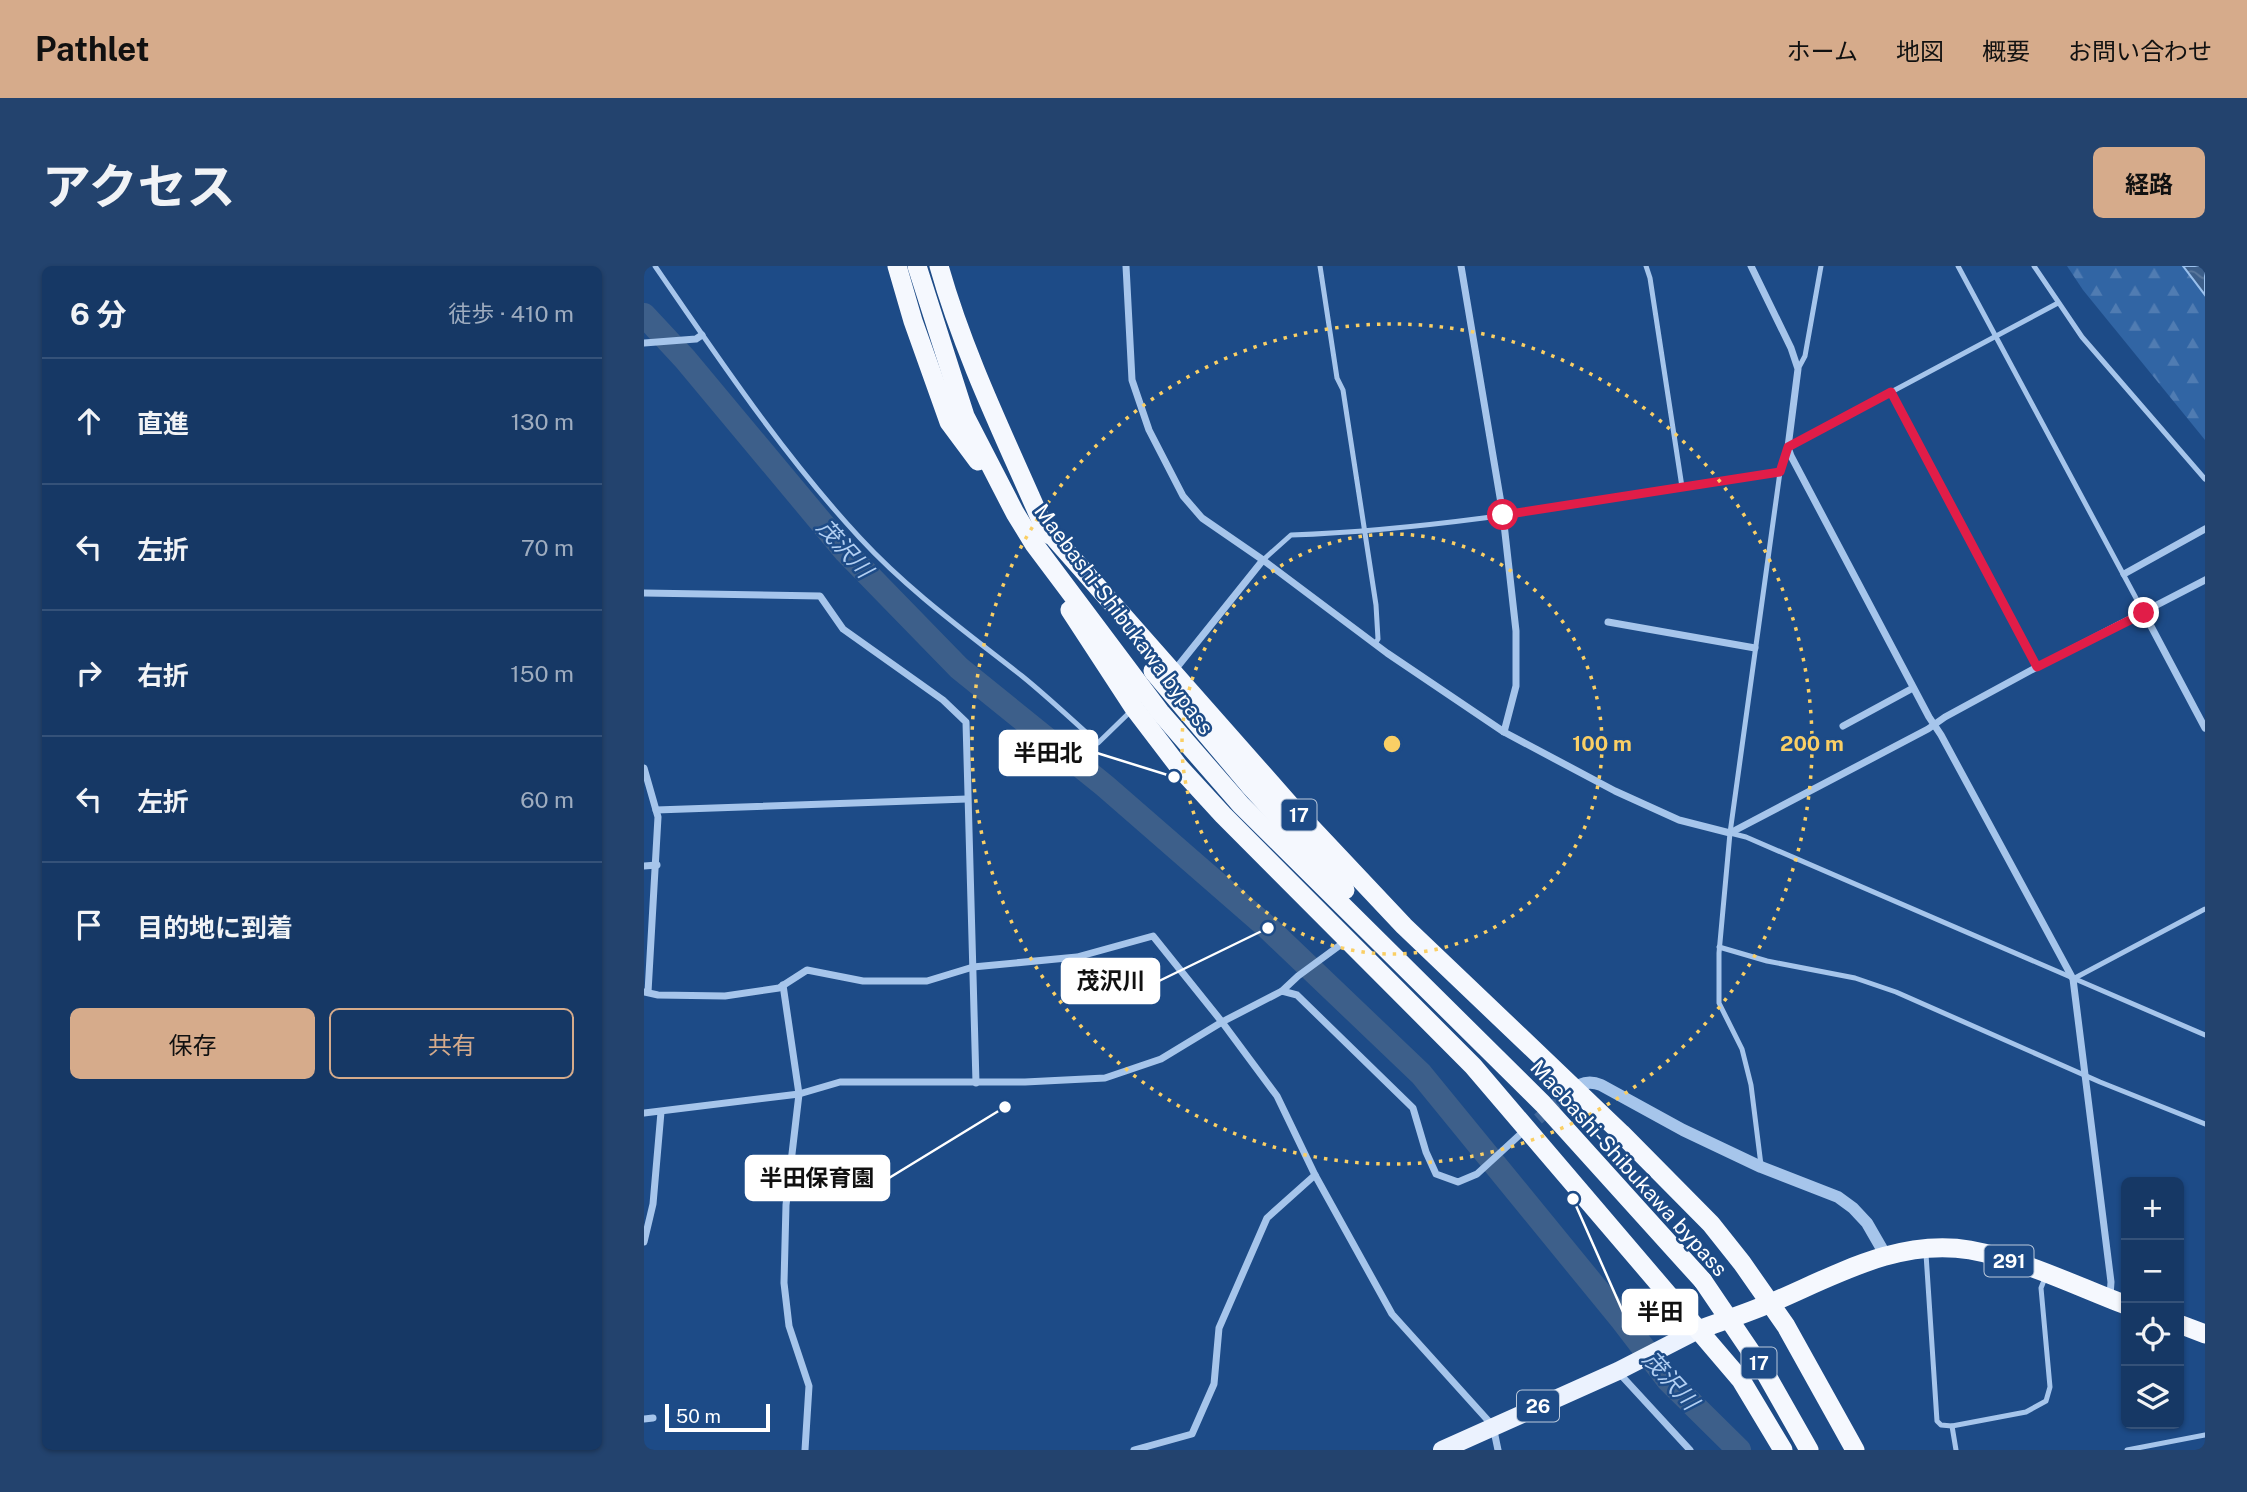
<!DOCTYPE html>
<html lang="ja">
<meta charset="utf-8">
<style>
body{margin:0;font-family:"Public Sans","Noto Sans JP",sans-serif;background:#23436e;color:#f1f3f6}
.controls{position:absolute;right:21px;bottom:21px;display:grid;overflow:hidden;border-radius:10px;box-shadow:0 2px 5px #0004}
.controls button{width:63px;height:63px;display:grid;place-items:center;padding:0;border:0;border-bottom:2px solid #355279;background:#163865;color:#f1f3f6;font:35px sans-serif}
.scale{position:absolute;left:21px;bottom:18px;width:105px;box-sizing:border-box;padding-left:7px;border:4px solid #fff;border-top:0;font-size:19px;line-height:24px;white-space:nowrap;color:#fff;-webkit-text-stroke:5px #1d4b87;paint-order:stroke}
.stop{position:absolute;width:21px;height:21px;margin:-16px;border:5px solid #e11d48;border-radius:50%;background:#fff}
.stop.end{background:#e11d48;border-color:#fff;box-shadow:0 2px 7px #0008}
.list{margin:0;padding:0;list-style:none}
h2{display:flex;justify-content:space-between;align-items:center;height:91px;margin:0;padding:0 28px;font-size:30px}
h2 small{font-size:23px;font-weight:400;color:#9eacbf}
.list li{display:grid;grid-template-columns:46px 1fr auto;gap:21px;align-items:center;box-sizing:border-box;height:126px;padding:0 28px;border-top:2px solid #355279}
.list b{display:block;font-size:26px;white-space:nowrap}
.list em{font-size:23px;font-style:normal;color:#9eacbf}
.actions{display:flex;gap:14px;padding:21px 28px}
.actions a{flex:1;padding:16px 0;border:2px solid #d6ab8b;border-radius:10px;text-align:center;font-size:24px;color:#d6ab8b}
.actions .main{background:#d6ab8b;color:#111}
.icon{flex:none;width:38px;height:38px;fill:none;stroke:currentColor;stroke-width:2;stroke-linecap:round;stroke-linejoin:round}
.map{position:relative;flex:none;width:1561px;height:1184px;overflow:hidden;border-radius:10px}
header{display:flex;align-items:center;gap:42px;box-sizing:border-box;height:98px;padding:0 35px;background:#d6ab8b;color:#111}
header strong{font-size:33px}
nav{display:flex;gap:38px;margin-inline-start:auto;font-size:24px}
.intro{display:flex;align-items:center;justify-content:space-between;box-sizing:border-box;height:168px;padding:0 42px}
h1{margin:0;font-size:49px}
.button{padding:18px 32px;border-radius:10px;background:#d6ab8b;color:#111;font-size:24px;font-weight:700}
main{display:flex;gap:42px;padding:0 42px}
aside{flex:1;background:#163865;border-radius:10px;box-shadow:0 2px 5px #0004}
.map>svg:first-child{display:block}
.forest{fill:url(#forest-firs)}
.water{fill:url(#water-waves);stroke:#99c0ed;stroke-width:2}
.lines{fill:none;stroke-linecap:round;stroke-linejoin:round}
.river{stroke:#3d5f8a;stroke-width:24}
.tertiary-tunnel{stroke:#3f6699;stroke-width:12;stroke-dasharray:12 6;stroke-linecap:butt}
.service{stroke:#a6c5eb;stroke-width:5}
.minor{stroke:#a6c5eb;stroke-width:7}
.tertiary{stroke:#a6c5eb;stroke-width:12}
.primary{stroke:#ebf2fe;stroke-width:18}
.trunk{stroke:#f5f8fe;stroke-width:19}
.trunk-bridge{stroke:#f5f8fe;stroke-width:19}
.route{stroke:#e11d48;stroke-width:9}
.ring{fill:none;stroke:#facf65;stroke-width:3.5;stroke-dasharray:3.5 7}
.labels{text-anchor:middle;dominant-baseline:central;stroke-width:5;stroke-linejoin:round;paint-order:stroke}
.shield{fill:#1d4b87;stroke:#bbc9db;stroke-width:2}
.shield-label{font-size:19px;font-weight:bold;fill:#fff}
.street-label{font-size:21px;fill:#fff;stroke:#1d4b87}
.water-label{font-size:23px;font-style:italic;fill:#b2cff2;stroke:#1d4b87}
.centre{fill:#facf65;stroke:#1d4b87;stroke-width:3.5}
.ring-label{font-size:21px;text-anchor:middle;font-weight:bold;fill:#facf65;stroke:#1d4b87;stroke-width:5;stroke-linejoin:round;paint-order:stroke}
.leader{fill:none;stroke:#fff;stroke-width:2.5}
.callout-dot{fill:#fff;stroke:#1d4b87;stroke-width:2.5}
.callout{fill:#fff;stroke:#fff;stroke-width:2.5}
.callout-label{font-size:23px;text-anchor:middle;font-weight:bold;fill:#111}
</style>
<header>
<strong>Pathlet</strong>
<nav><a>ホーム</a><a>地図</a><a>概要</a><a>お問い合わせ</a></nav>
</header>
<div class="intro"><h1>アクセス</h1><a class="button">経路</a></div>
<main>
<aside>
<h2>6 分<small>徒歩 · 410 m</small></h2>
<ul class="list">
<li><svg class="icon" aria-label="ahead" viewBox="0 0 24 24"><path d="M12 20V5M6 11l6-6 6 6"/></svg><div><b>直進</b></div><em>130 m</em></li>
<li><svg class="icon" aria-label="left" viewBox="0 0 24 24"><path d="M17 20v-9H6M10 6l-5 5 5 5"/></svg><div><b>左折</b></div><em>70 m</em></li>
<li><svg class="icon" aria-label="right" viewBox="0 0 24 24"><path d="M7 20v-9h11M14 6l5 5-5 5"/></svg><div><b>右折</b></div><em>150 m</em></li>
<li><svg class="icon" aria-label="left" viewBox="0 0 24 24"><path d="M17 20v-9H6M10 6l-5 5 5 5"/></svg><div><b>左折</b></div><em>60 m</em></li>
<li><svg class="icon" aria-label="arrive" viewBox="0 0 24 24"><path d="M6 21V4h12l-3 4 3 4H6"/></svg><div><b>目的地に到着</b></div></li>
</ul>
<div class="actions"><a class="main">保存</a><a>共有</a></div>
</aside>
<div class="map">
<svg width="1561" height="1184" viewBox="0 0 1561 1184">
<defs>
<pattern id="forest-firs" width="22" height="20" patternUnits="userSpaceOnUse" patternTransform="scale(1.75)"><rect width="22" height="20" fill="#3165a4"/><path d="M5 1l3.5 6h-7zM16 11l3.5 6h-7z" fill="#507cb2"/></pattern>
<pattern id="water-waves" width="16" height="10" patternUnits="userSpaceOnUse" patternTransform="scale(1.75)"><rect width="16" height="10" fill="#3d5f8a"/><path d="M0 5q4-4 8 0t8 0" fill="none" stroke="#5a779c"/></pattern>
</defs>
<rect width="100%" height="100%" fill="#1d4b87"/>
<path class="forest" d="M 1423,0 L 1539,0 L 1561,29 L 1561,174 L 1439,24 Z"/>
<path class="water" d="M 1539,0 L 1561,0 L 1561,29 Z"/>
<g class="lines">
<path class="river" d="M 0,49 L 41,93 L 202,286 L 315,402 L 461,520 L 624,662 L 777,808 L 978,1054 L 1024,1114 L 1095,1184"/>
<path class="tertiary-tunnel" d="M 894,853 L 925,826"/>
<g class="service">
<path d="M 11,0 C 75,93 139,189 216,272 C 265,325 322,366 378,410 C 404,431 429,455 454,477 L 488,444"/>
<path d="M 676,0 L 693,112 L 699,124 L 732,339 L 734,373 L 731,378"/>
<path d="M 1002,0 L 1006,12 L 1038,221"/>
<path d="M 1314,0 L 1500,347"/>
<path d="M 1390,0 L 1438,71 L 1561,213"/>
<path d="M 1154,103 L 1161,90 L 1177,0"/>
<path d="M 619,294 L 647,269 C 811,263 974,231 1136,206"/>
<path d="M 1086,567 L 1102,571 L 1561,769"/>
<path d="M 1075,681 L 1123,695 L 1211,712 L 1252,726 L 1456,816 L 1561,858"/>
<path d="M 1429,713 L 1561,643"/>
<path d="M 1117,899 L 1107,819 L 1098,783 L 1075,737 L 1075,687 L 1086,567 L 1136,206 L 1144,181 L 1414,37"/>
<path d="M 1282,988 L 1293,1155 L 1297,1159 L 1308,1160 L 1382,1146 L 1402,1135 L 1406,1121 L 1397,1022 L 1401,1012"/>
<path d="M 1308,1160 L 1312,1184"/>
<path d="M 1483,1184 L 1561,1169"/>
</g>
<g class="minor">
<path d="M 482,0 L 488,114 L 505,164 L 539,230 L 558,252 L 619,294 L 743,387 L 860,466 L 971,525 L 1035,554 L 1086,567 L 1284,463 L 1301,451 L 1393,401 L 1561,314"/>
<path d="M 817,0 L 859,249 L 872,365 L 872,420 L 860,466"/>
<path d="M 1107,0 L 1147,82 L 1154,103 L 1144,181 L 1147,190 L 1285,451 L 1297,469 L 1429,713 L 1467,1016 L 1466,1030"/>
<path d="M 0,77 L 52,73 L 58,69"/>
<path d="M 1247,126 L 1393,401"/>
<path d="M 1480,308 L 1561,263"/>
<path d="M 0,327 L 176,330 L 199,363 L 299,434 L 322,456 L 332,817"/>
<path d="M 1500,347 L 1561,462"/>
<path d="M 964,356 L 1111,382"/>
<path d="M 530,405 L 619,294"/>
<path d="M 1199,460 L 1269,422"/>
<path d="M 0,502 L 14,551 L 4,726"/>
<path d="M 12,544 L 323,533"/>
<path d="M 0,600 L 13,599"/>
<path d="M 139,719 L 155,828 L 142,939 L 140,1017 L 145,1060 L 165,1120 L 161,1184"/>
<path d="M 638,725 L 654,710 L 703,674"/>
<path d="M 0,726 L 14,729 L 81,730 L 135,722 L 163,704 L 219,715 L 283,715 L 329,701 L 433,691 L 509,670 L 578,756 L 633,830 L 671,909 L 748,1048 L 849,1160 L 854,1184"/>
<path d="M 0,847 L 155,828 L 196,816 L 381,816 L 461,812 L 517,793 L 578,756 L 638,725 L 653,729 L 769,842 L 782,886 L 792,908 L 814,916 L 833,908 L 882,863"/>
<path d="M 0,976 L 9,938 L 17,846"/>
<path d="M 975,1107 L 1046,1184"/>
<path d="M 0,1153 L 9,1152"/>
<path d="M 490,1184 L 548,1168 L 570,1118 L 575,1062 L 623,952 L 671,909"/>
</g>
<path class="tertiary" d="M 926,826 C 935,817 945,814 957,819 L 1039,864 L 1117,901 L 1194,931 L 1209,942 L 1223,957 L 1242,990"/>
<path class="primary" d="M 798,1184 L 974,1105 L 1054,1064"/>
<g class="trunk">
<path d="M 253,0 L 269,55 L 305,156 L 334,195"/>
<path d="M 273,0 L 321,150 L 371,247 L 390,278 L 516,446 L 597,539 L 899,838 L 1059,1015"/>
<path d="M 295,0 C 320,89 362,174 399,259 L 406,269"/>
<path d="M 399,259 L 647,540 L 760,660 L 977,867 L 1067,958 L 1098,997 L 1142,1060 L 1211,1184"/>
<path d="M 426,344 L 490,442 L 535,501 L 579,549 L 829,800 L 1097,1114 L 1139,1184"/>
<path d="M 509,405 L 607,521 L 701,624"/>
<path d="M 1535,1058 L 1561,1068"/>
<path d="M 1054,1064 C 1078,1055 1104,1047 1129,1036 C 1192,1009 1255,972 1326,984 C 1380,994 1432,1020 1482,1039"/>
</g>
<path class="trunk-bridge" d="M 1059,1015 L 1122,1108 L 1165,1184"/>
</g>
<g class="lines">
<path class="route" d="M 859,249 L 1136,206 L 1144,181 L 1247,126 L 1393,401 L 1500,347"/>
</g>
<g class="ring">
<circle cx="748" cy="478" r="210"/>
<circle cx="748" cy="478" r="420"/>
</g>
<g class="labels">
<g class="shield">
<rect x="637.5" y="533.5" width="35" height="31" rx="5"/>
<rect x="1340.5" y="979.5" width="49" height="31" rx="5"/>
<rect x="1097.5" y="1081.5" width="35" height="31" rx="5"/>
<rect x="873" y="1124.5" width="42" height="31" rx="5"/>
</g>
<g class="shield-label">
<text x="655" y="549">17</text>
<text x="1365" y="995">291</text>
<text x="1115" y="1097">17</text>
<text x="894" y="1140">26</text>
</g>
<g class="street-label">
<text transform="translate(480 353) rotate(53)">Maebashi-Shibukawa bypass</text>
<text transform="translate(985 902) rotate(48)">Maebashi-Shibukawa bypass</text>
</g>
<g class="water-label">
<text transform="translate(201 282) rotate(48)">茂沢川</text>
<text transform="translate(1027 1114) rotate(48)">茂沢川</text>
</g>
</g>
<circle cx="748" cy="478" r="10" class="centre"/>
<g class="ring-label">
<text x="958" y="485">100 m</text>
<text x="1168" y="485">200 m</text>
</g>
<path class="leader" d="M530 511L453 487M624 662L515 715M361 841L245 912M929 933L979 1046"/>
<g class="callout-dot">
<circle cx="530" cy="511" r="7"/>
<circle cx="624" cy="662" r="7"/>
<circle cx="361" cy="841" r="7"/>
<circle cx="929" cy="933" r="7"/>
</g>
<g class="callout">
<rect x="356" y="465" width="97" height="44" rx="7"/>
<rect x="418" y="693" width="97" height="44" rx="7"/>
<rect x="102" y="890" width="143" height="44" rx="7"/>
<rect x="979" y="1024" width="74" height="44" rx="7"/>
</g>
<g class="callout-label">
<text x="404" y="495">半田北</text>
<text x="467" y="723">茂沢川</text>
<text x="173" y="920">半田保育園</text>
<text x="1016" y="1054">半田</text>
</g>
</svg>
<div class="controls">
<button>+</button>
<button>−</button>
<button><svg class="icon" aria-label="locate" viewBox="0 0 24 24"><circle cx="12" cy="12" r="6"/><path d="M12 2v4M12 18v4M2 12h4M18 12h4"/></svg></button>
<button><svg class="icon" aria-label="layers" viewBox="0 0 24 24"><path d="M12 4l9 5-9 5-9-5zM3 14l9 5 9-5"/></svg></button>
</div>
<div class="scale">50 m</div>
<div class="stop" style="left:859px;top:249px"></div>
<div class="stop end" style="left:1500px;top:347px"></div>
</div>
</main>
